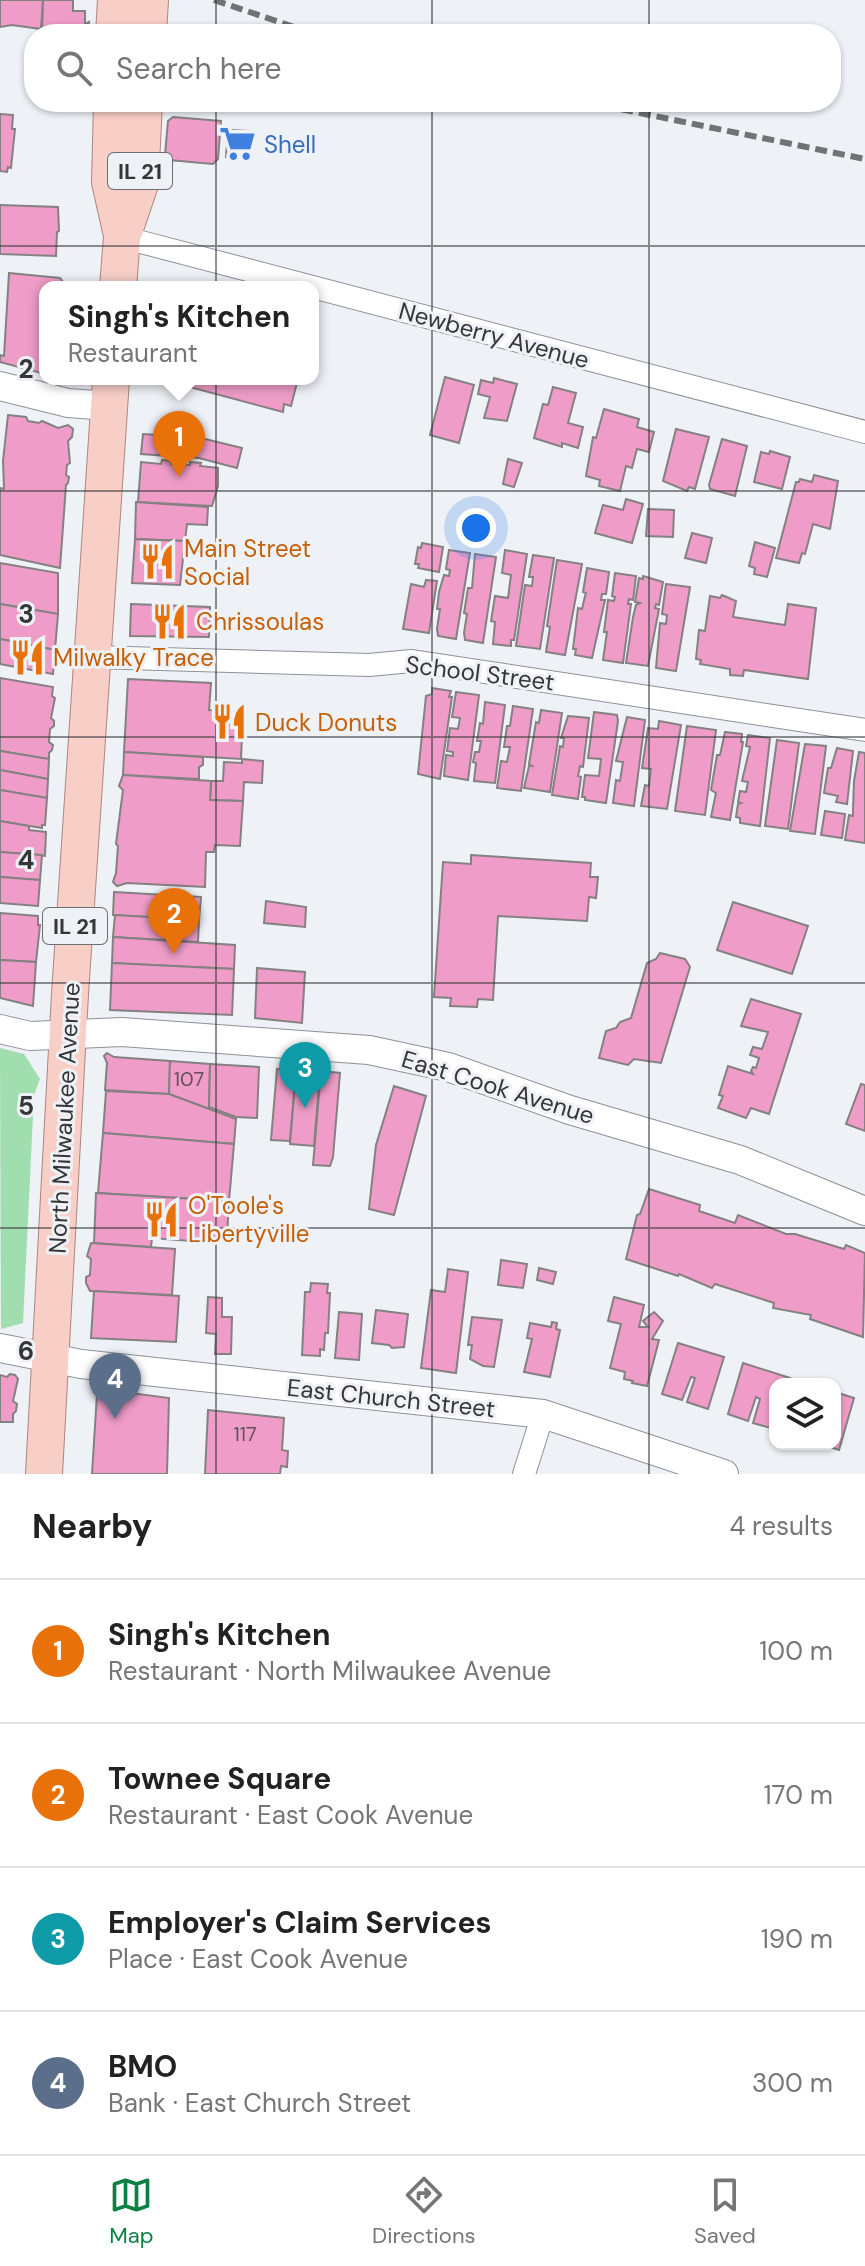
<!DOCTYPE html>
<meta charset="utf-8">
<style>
body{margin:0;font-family:"DM Sans",sans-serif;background:#f6f6f6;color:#222}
.controls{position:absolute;right:24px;bottom:24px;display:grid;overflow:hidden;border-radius:16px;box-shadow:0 2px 6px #0004}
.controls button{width:72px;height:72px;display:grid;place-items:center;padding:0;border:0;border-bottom:2px solid #e0e0e0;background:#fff;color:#222;font:40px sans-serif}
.you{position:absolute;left:476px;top:528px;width:28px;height:28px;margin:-20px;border:6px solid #fff;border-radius:50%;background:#1a73e8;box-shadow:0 0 0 12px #1a73e833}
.badge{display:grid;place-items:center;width:52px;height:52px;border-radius:50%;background:#0b8043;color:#fff;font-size:26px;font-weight:700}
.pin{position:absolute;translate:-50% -66px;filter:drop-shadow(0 2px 4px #0008)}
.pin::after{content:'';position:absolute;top:42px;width:28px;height:24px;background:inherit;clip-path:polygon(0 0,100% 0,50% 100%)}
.popup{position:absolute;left:39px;top:281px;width:280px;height:104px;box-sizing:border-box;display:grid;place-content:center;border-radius:16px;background:#fff;filter:drop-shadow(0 2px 6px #0005);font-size:26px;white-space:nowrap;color:#767676}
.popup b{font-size:30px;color:#222}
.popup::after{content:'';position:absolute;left:50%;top:100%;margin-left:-16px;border:16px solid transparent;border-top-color:#fff}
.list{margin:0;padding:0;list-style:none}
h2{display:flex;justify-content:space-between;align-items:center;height:104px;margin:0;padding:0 32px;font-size:34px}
h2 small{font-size:26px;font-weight:400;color:#767676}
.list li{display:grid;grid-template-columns:52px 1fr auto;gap:24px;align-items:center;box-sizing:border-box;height:144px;padding:0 32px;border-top:2px solid #e0e0e0}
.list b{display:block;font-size:30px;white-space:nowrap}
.list p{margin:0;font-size:26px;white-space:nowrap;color:#767676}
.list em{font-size:26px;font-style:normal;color:#767676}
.icon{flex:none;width:44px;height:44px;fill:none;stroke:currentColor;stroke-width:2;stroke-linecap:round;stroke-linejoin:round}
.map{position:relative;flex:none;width:865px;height:1474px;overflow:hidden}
.search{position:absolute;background:#fff;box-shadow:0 2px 6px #0004;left:24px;right:24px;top:24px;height:88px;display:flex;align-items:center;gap:20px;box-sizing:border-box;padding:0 28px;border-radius:32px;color:#767676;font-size:30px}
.sheet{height:680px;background:#fff}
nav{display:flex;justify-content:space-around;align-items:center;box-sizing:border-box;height:112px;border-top:2px solid #e0e0e0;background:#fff;font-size:22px;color:#767676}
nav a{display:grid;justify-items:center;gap:4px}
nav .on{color:#0b8043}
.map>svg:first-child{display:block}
.green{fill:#a0ddaf}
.building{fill:#ef9dc8;stroke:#858082;stroke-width:2}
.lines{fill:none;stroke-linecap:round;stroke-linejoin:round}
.minor-casing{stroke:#8e9196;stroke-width:24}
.tertiary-casing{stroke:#8e9196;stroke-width:30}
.primary-casing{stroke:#af857d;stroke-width:38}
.minor{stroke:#fff;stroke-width:22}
.tertiary{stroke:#fff;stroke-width:28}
.primary{stroke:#f7cfc7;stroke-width:36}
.rail{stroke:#717275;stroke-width:6;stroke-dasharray:12 6;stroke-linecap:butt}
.grid{fill:none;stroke:#353638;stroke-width:2;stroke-opacity:0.55}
.labels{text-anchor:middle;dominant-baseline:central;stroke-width:6;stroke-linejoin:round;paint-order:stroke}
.number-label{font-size:20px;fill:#64505c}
.shield{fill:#eef1f6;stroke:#6c6e71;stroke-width:2}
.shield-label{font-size:22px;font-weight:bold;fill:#353638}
.shop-label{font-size:24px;fill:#366cbe;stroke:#eef1f6;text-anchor:start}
.street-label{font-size:24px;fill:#353638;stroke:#eef1f6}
.food-label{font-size:24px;fill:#c56008;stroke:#eef1f6;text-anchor:start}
.grid-label{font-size:26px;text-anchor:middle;font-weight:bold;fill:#353638;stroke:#eef1f6;stroke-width:6;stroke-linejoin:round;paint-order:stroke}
</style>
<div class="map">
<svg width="865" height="1474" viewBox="0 0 865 1474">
<rect width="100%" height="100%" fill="#eef1f6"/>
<path class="green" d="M 0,1048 L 24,1054 L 40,1079 L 34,1095 L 23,1323 L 1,1329 Z"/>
<g class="building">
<path d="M 0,0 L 43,0 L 41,29 L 12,25 L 0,27 Z"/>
<path d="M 43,0 L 73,0 L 73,11 L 85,11 L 85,24 L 89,22 L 88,34 L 42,34 Z"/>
<path d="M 0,114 L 13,115 L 12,129 L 15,129 L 11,168 L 8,167 L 7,172 L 0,171 Z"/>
<path d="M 173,117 L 221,121 L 218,159 L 213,164 L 169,160 L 165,155 L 168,121 Z"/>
<path d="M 228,130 L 249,131 L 247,159 L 226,157 Z"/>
<path d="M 0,205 L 58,207 L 59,231 L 57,232 L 56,256 L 0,254 Z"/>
<path d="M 9,273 L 60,278 L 67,287 L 45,287 L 45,374 L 0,362 L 0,355 L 4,356 Z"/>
<path d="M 445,377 L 474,385 L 459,443 L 430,435 Z"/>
<path d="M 494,378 L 517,384 L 507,421 L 484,418 L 490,397 L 478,394 L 481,380 L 493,383 Z"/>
<path d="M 160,379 L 298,379 L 291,406 L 284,404 L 283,412 Z"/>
<path d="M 553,387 L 576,393 L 568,423 L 583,427 L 578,448 L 562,443 L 562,447 L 534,438 L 543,404 L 548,405 Z"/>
<path d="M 604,409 L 639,419 L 637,427 L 654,432 L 649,452 L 637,449 L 632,468 L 626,466 L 620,491 L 599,486 L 600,480 L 586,476 L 593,437 L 596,438 Z"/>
<path d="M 8,415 L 26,417 L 28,421 L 39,423 L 42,421 L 58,428 L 68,425 L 73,429 L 72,437 L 68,441 L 70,463 L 67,465 L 66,475 L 69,477 L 68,483 L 66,485 L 60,568 L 0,555 L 0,488 L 4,489 L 3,461 Z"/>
<path d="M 676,429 L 709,437 L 695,489 L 689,487 L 687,491 L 663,481 Z"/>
<path d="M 143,434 L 201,438 L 242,448 L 237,468 L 199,458 L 141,454 Z"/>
<path d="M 722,439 L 747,446 L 735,496 L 710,489 L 709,485 Z"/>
<path d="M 770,451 L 790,457 L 782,489 L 754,482 L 761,452 L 769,454 Z"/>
<path d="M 508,459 L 522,463 L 514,487 L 503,484 Z"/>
<path d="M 162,460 L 171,461 L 171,464 L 190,465 L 190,462 L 201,463 L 200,466 L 218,468 L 218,486 L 212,506 L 138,502 L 141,462 L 161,464 Z"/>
<path d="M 814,475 L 838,481 L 830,529 L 813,524 L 805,554 L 802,553 L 799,563 L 776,558 L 796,482 L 799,482 L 800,479 L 812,482 Z"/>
<path d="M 626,499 L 643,504 L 632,543 L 595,533 L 603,505 L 623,510 Z"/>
<path d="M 136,502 L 208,507 L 207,525 L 187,524 L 185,541 L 135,539 Z"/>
<path d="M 648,509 L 674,510 L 673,537 L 646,536 Z"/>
<path d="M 692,533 L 712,538 L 706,563 L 685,558 Z"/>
<path d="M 135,539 L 185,541 L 180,585 L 132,583 Z"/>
<path d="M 755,542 L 775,548 L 767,577 L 754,574 L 755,568 L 749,566 Z"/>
<path d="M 422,543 L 443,547 L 439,572 L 418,568 L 419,564 L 415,564 L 418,547 L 421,548 Z"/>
<path d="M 449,550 L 470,553 L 456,639 L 438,636 L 437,629 L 440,609 L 437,609 L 439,592 L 444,575 L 449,576 L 450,570 L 446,569 Z"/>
<path d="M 505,550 L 527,554 L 514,640 L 511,640 L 511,646 L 493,644 L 495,622 L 491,621 L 495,596 L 508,598 L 511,575 L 502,573 Z"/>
<path d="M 475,554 L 496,557 L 483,643 L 465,640 L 464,633 L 467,614 L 464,613 L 468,588 L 472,588 Z"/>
<path d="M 533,555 L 554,558 L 540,649 L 516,646 L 525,585 L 532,586 L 533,577 L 529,577 Z"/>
<path d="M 557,560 L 582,564 L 565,655 L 546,652 L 550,627 L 547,626 Z"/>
<path d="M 0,563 L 58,573 L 58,614 L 0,604 Z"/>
<path d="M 587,568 L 609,572 L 606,594 L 602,594 L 601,600 L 605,600 L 592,658 L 575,655 L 576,649 L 573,649 L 578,608 L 582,609 L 585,596 L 586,593 L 583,592 Z"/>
<path d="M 615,573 L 636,576 L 633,600 L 629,599 L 628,604 L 631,604 L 623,663 L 603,660 L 607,632 L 604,632 L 608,600 L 614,601 L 615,597 L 612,596 Z"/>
<path d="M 643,576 L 663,582 L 659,605 L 656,604 L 655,608 L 659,609 L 648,666 L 626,663 L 633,617 L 636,605 L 640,603 L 635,602 L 639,578 L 643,579 Z"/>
<path d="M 426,580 L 437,581 L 429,633 L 403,629 L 411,584 L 424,587 Z"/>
<path d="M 666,584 L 690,587 L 676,671 L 656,668 L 660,623 L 666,624 L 667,615 L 662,614 Z"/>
<path d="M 722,595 L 736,601 L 733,617 L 785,625 L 788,604 L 816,608 L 808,679 L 744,670 L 743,676 L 730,675 L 730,669 L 700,664 L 701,660 L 696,659 L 699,630 L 705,631 L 710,596 L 720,598 Z"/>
<path d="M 0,604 L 58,614 L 55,650 L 0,639 Z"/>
<path d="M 131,604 L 210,607 L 209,637 L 130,636 Z"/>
<path d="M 0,639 L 55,650 L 53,674 L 0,664 Z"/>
<path d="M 0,678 L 53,687 L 52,696 L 55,698 L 51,718 L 54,721 L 54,726 L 50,729 L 49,742 L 53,745 L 52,750 L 49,753 L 49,759 L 0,751 Z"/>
<path d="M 128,679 L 211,683 L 209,710 L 243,712 L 241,759 L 124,752 Z"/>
<path d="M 432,688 L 451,691 L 449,697 L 452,697 L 440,779 L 418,774 L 426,696 L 432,694 Z"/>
<path d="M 456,692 L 479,695 L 468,780 L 444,776 L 446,755 L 453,756 L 453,752 L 447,751 L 450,728 L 458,729 L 460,718 L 452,717 Z"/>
<path d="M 485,702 L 505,705 L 495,783 L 474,781 L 476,763 L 473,762 L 475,752 L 479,752 L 481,741 L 477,741 L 480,723 L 483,724 Z"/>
<path d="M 513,706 L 533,709 L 521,791 L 497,788 L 501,761 L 507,762 L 510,747 L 504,747 L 507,726 L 510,726 Z"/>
<path d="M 541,710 L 562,713 L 550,792 L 524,788 L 529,766 L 532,766 L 529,764 L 536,722 L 539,723 Z"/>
<path d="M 594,712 L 617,715 L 618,721 L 606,803 L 585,800 L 585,797 L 582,797 L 585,775 L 599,776 L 601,759 L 588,758 Z"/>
<path d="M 568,716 L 589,718 L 583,767 L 580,766 L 578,776 L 581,777 L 578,799 L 552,795 L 560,746 L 563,747 L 564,738 L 561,738 Z"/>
<path d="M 627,717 L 645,720 L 634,806 L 613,803 L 616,780 L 620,781 L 623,762 L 616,761 Z"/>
<path d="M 659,721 L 681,725 L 667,809 L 641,806 L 645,785 L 649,786 L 651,769 L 642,768 L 648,728 L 658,729 Z"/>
<path d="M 687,726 L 716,730 L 705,815 L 675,811 Z"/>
<path d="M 725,732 L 742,734 L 741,742 L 743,742 L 730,820 L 711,817 L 716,793 L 711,790 L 717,755 L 720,755 Z"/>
<path d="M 748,735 L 770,738 L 760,826 L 740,823 L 740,818 L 736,817 L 738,804 L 741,803 L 738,802 L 740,791 L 746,792 L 748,782 L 742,781 L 750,747 L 746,746 Z"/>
<path d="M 777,740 L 799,743 L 788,829 L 765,826 Z"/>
<path d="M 805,744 L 826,746 L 815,834 L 790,831 Z"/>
<path d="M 837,748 L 853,751 L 847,804 L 836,802 L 838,796 L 824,793 L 828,768 L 831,768 Z"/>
<path d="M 0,751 L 49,759 L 48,779 L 0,770 Z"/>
<path d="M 124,752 L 203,757 L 203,765 L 199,767 L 199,779 L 123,775 Z"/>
<path d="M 859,752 L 865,753 L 865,843 L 845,840 L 849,815 L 853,816 L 853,811 L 854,781 Z"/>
<path d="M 242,759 L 263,761 L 262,783 L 244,782 L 243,801 L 210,800 L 211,781 L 223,781 L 224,762 L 242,763 Z"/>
<path d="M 0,770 L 48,779 L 47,798 L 0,790 Z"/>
<path d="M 123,775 L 211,781 L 210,800 L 243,801 L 240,846 L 215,845 L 214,852 L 206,852 L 205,887 L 127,883 L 117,886 L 113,882 L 116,873 L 118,846 L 116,844 L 123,790 L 119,786 Z"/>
<path d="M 0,790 L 47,798 L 45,825 L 42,825 L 42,828 L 0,821 Z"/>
<path d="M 825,811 L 845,814 L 842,838 L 821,835 Z"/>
<path d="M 0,821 L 29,826 L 29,830 L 46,832 L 45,856 L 0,852 Z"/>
<path d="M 0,852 L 42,855 L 40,880 L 0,877 Z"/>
<path d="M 471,855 L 591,863 L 590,877 L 598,877 L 596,898 L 589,897 L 587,921 L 498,916 L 493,1000 L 478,999 L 477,1007 L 450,1006 L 451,998 L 434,997 L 443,862 L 471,864 Z"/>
<path d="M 0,877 L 40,880 L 38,906 L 0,903 Z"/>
<path d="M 114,892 L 201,897 L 199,920 L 113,915 Z"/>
<path d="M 266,901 L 306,907 L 305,927 L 264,923 Z"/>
<path d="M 733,902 L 808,926 L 792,974 L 717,950 Z"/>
<path d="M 0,913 L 38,916 L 38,925 L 40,925 L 36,962 L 0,960 Z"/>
<path d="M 115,915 L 199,920 L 198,942 L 113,937 Z"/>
<path d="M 113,937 L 235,945 L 234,969 L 112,963 Z"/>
<path d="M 660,953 L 685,959 L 690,967 L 661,1063 L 634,1059 L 628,1065 L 599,1058 L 606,1031 L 616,1028 L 620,1022 L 631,1018 L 647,963 L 656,959 Z"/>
<path d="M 0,960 L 36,962 L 33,1006 L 0,998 Z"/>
<path d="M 112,963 L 234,969 L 232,1015 L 110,1010 Z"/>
<path d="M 257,968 L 305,972 L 302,1023 L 255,1018 Z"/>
<path d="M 751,999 L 801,1014 L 769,1114 L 751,1108 L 746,1118 L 718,1108 L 723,1096 L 719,1095 L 728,1066 L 753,1074 L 751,1071 L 753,1067 L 756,1068 L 759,1058 L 750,1055 L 753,1047 L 762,1049 L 768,1032 L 741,1026 Z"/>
<path d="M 107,1053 L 114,1057 L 170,1061 L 169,1094 L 105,1090 L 107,1063 L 104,1056 Z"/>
<path d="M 170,1061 L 210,1064 L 209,1109 L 169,1094 Z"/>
<path d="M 210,1064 L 259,1067 L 257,1118 L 236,1117 L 209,1107 Z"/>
<path d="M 277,1069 L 296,1070 L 290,1141 L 271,1140 Z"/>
<path d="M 296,1071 L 320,1073 L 314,1146 L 290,1144 Z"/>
<path d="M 321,1071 L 340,1073 L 333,1157 L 330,1166 L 313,1165 Z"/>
<path d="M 861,1084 L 865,1085 L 865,1131 L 846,1124 Z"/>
<path d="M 394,1086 L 426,1096 L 394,1215 L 369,1209 L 376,1145 Z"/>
<path d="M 106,1091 L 169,1094 L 236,1119 L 234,1144 L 103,1133 Z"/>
<path d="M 103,1133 L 234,1144 L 229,1201 L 98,1193 Z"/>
<path d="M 649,1189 L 700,1205 L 699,1211 L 735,1223 L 738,1215 L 786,1234 L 795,1234 L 844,1249 L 846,1245 L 865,1253 L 863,1337 L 810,1319 L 811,1315 L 773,1308 L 774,1303 L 715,1284 L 712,1288 L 679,1274 L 678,1276 L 626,1259 L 637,1215 L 640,1214 Z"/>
<path d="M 96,1193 L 229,1201 L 227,1237 L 219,1236 L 218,1243 L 152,1238 L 151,1247 L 94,1243 Z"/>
<path d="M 91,1243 L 175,1249 L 172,1295 L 90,1291 L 86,1283 L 86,1277 L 90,1275 L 91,1259 L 87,1256 Z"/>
<path d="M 501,1260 L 527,1264 L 523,1288 L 498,1285 Z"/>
<path d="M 539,1268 L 556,1272 L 553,1284 L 537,1280 Z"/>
<path d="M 448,1269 L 468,1272 L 456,1373 L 421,1368 L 431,1290 L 445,1292 Z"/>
<path d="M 311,1283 L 328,1284 L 327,1293 L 330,1293 L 328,1333 L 325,1333 L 324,1350 L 320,1349 L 320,1356 L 302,1355 L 305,1292 L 310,1292 Z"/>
<path d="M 94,1291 L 179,1296 L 176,1342 L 91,1338 Z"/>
<path d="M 208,1297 L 222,1298 L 222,1317 L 232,1317 L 231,1354 L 215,1354 L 216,1334 L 206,1333 Z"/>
<path d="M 614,1297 L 644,1305 L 639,1327 L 648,1327 L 643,1321 L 654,1312 L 663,1321 L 652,1339 L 659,1340 L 647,1386 L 632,1383 L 633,1381 L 624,1379 L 625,1372 L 610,1368 L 621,1324 L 608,1321 Z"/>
<path d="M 376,1310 L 408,1314 L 404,1347 L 392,1348 L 389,1345 L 372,1343 Z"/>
<path d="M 339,1312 L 362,1314 L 359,1360 L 335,1358 Z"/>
<path d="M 472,1317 L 502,1320 L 494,1367 L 483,1366 L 470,1359 L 472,1345 L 468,1345 Z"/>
<path d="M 552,1322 L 557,1323 L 556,1329 L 560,1330 L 550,1377 L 524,1372 L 532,1339 L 527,1338 L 530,1323 L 551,1327 Z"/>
<path d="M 678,1343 L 724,1357 L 708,1409 L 687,1402 L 695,1378 L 691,1377 L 682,1400 L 662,1394 Z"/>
<path d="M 743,1363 L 790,1378 L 788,1384 L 775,1384 L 774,1429 L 753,1423 L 760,1399 L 756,1397 L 748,1421 L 728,1414 Z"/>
<path d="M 10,1374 L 15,1375 L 18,1379 L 13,1401 L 17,1404 L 16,1411 L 13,1414 L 13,1422 L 0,1422 L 0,1375 L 7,1377 Z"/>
<path d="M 101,1389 L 169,1398 L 167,1474 L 92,1474 L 97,1394 Z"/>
<path d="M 835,1392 L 854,1398 L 839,1450 L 821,1444 L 835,1444 Z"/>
<path d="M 208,1410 L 284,1418 L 282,1450 L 288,1451 L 287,1467 L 281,1466 L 280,1474 L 205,1474 Z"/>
</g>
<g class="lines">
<defs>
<g id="minor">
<path d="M 122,237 L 865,432"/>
<path d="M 92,657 L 369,665 L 412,661 L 865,730"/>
<path d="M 524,1474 L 543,1414"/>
</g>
<g id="tertiary">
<path d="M 0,386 L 68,403 L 109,406"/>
<path d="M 0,1029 L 30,1036 L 122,1032 L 369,1050 L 448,1067 L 570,1110 L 740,1160 L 865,1211"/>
<path d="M 0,1348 L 81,1364 L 543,1414 L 724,1474"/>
</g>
<g id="primary">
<path d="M 114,34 L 116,0"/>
<path d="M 148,34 L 150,0"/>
<path d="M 112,102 L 110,182 L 122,235"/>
<path d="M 118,287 L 122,237 L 140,184 L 144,102"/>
<path d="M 44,1474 L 70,994 L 111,379"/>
</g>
</defs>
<use href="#minor" class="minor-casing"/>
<use href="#tertiary" class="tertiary-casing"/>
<use href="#primary" class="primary-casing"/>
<use href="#minor" class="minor"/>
<use href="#tertiary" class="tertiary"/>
<use href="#primary" class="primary"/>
<g class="rail">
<path d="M 214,0 L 315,34"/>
<path d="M 586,102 L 865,159"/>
</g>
</g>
<path class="grid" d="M 216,0 L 216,34M 432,0 L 432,34M 649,0 L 649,34M 216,102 L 216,1474M 432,102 L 432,1474M 649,102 L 649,1474M 0,246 L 865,246M 0,491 L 865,491M 0,737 L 865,737M 0,983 L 865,983M 0,1228 L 865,1228"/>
<defs>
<symbol id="supermarket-bare" viewBox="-9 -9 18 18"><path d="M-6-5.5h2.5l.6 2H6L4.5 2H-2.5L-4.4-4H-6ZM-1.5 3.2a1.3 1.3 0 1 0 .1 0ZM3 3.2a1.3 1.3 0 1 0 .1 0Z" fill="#3f7fe0" stroke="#eef1f6" stroke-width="2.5" paint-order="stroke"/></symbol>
<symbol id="restaurant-bare" viewBox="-9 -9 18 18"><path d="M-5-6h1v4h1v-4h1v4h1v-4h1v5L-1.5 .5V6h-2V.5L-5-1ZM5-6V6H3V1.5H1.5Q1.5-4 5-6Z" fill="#e8710a" stroke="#eef1f6" stroke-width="2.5" paint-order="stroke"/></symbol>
</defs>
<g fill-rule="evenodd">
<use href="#supermarket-bare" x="212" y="118" width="51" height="51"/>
<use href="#restaurant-bare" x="132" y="536" width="51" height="51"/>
<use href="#restaurant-bare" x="144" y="596" width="51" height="51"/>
<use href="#restaurant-bare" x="2" y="632" width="51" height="51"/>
<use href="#restaurant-bare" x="204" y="696" width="51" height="51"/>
<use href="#restaurant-bare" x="136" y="1194" width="51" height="51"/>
</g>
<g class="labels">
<g class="number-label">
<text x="189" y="1079">107</text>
<text x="245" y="1434">117</text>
</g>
<g class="shield">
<rect x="108" y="153" width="64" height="36" rx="6"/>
<rect x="43" y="908" width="64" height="36" rx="6"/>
</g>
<g class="shield-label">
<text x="140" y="171">IL 21</text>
<text x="75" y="926">IL 21</text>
</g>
<g class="shop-label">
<text x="264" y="144">Shell</text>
</g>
<g class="street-label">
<text transform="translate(494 335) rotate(15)">Newberry Avenue</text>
<text transform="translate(480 673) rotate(7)">School Street</text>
<text transform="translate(498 1087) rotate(17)">East Cook Avenue</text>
<text transform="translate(64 1118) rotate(-87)">North Milwaukee Avenue</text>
<text transform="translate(391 1398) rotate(6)">East Church Street</text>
</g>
<g class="food-label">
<text x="184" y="548">Main Street<tspan x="184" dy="28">Social</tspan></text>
<text x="196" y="621">Chrissoulas</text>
<text x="53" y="657">Milwalky Trace</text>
<text x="255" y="722">Duck Donuts</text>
<text x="188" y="1205">O'Toole's<tspan x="188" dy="28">Libertyville</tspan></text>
</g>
</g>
<g class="grid-label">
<text x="26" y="378">2</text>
<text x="26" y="623">3</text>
<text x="26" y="869">4</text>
<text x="26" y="1115">5</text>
<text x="26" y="1360">6</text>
</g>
</svg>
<div class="controls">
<button><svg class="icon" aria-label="layers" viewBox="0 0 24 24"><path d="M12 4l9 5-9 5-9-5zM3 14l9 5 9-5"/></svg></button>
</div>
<div class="you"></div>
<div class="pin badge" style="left:179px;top:477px;background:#e8710a">1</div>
<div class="popup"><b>Singh's Kitchen</b>Restaurant</div>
<div class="pin badge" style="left:174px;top:954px;background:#e8710a">2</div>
<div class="pin badge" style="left:305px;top:1108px;background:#0f9aa8">3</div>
<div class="pin badge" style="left:115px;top:1419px;background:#5c6f8a">4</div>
<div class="search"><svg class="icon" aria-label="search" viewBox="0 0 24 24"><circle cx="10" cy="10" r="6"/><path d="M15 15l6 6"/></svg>Search here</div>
</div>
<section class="sheet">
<h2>Nearby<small>4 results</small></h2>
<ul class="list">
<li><span class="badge" style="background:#e8710a">1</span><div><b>Singh's Kitchen</b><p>Restaurant · North Milwaukee Avenue</p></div><em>100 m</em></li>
<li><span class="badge" style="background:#e8710a">2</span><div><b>Townee Square</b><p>Restaurant · East Cook Avenue</p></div><em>170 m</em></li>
<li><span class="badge" style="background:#0f9aa8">3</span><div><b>Employer's Claim Services</b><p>Place · East Cook Avenue</p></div><em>190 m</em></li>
<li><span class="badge" style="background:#5c6f8a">4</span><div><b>BMO</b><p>Bank · East Church Street</p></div><em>300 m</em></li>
</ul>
</section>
<nav>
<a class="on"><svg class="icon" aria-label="map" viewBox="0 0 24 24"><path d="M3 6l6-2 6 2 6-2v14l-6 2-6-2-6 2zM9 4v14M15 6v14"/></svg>Map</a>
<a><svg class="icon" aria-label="directions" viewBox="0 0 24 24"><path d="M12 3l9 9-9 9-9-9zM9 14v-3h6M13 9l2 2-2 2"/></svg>Directions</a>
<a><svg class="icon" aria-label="saved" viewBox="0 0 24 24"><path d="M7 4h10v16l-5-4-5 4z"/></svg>Saved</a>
</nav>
